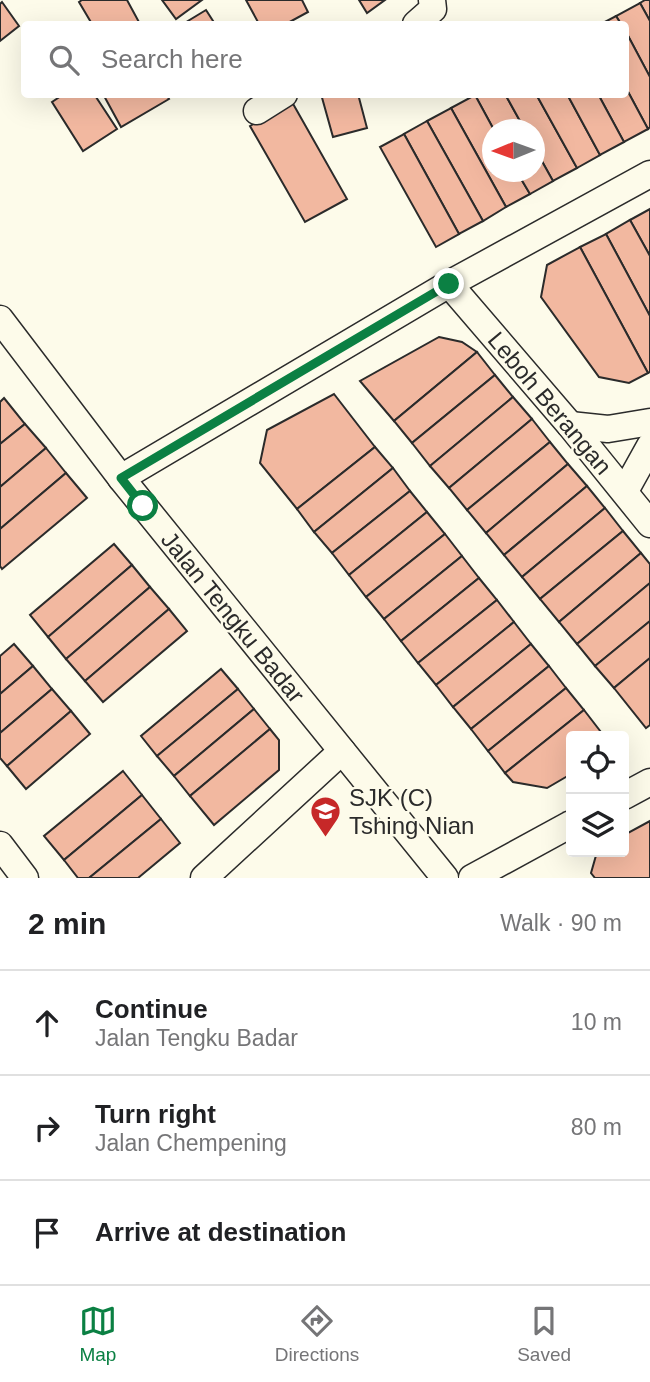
<!DOCTYPE html>
<meta charset="utf-8">
<style>
body{margin:0;font-family:Arial,sans-serif;background:#f6f6f6;color:#202124}
.controls{position:absolute;right:21px;bottom:21px;display:grid;overflow:hidden;border-radius:7px;box-shadow:0 7px 28px #0002}
.controls button{width:63px;height:63px;display:grid;place-items:center;padding:0;border:0;border-bottom:2px solid #e0e0e0;background:#fff;color:#202124;font:35px sans-serif}
.compass{position:absolute;left:482px;top:119px;width:63px;height:63px;border-radius:50%;background:#fff;box-shadow:0 7px 28px #0002;rotate:269deg}
.stop{position:absolute;width:21px;height:21px;margin:-16px;border:5px solid #0b8043;border-radius:50%;background:#fff}
.stop.end{background:#0b8043;border-color:#fff;box-shadow:0 2px 7px #0008}
.list{margin:0;padding:0;list-style:none}
h2{display:flex;justify-content:space-between;align-items:center;height:91px;margin:0;padding:0 28px;font-size:30px}
h2 small{font-size:23px;font-weight:400;color:#757577}
.list li{display:grid;grid-template-columns:46px 1fr auto;gap:21px;align-items:center;box-sizing:border-box;height:105px;padding:0 28px;border-top:2px solid #e0e0e0}
.list b{display:block;font-size:26px;white-space:nowrap}
.list p{margin:0;font-size:23px;white-space:nowrap;color:#757577}
.list em{font-size:23px;font-style:normal;color:#757577}
.icon{flex:none;width:38px;height:38px;fill:none;stroke:currentColor;stroke-width:2;stroke-linecap:round;stroke-linejoin:round}
.map{position:relative;flex:none;width:650px;height:878px;overflow:hidden}
.search{position:absolute;background:#fff;box-shadow:0 7px 28px #0002;left:21px;right:21px;top:21px;height:77px;display:flex;align-items:center;gap:18px;box-sizing:border-box;padding:0 24px;border-radius:7px;color:#757577;font-size:26px}
.sheet{height:406px;background:#fff}
nav{display:flex;justify-content:space-around;align-items:center;box-sizing:border-box;height:98px;border-top:2px solid #e0e0e0;background:#fff;font-size:19px;color:#757577}
nav a{display:grid;justify-items:center;gap:4px}
nav .on{color:#0b8043}
.map>svg:first-child{display:block}
.building{fill:#f2b8a0;stroke:#2b2b2b;stroke-width:2}
.lines{fill:none;stroke-linecap:round;stroke-linejoin:round}
.minor-casing{stroke:#2b2b2b;stroke-width:29}
.minor{stroke:#fdfbea;stroke-width:26}
.route{stroke:#0b8043;stroke-width:9}
.labels{text-anchor:middle;dominant-baseline:central;stroke-width:5;stroke-linejoin:round;paint-order:stroke}
.street-label{font-size:24px;fill:#2b2b2b;stroke:#fdfbea}
.poi-label{font-size:24px;fill:#2b2b2b;stroke:#fdfbea;text-anchor:start}
</style>
<div class="map">
<svg width="650" height="878" viewBox="0 0 650 878">
<rect width="100%" height="100%" fill="#fdfbea"/>
<g class="building">
<path d="M 82,0 L 127,0 L 140,24 L 92,24 L 79,2 Z"/>
<path d="M 162,0 L 202,0 L 176,19 Z"/>
<path d="M 246,0 L 302,0 L 308,12 L 286,24 L 259,24 Z"/>
<path d="M 359,0 L 385,0 L 367,13 Z"/>
<path d="M 645,0 L 650,0 L 650,21 L 640,3 Z"/>
<path d="M 2,2 L 19,26 L 0,41 L 0,4 Z"/>
<path d="M 640,3 L 650,21 L 650,77 L 626,32 L 626,24 L 621,24 L 616,16 Z"/>
<path d="M 206,10 L 215,24 L 183,24 Z"/>
<path d="M 616,16 L 621,24 L 601,24 Z"/>
<path d="M 626,32 L 650,77 L 650,127 L 648,129 L 626,88 Z"/>
<path d="M 626,88 L 648,129 L 624,142 L 598,94 L 626,94 Z"/>
<path d="M 64,94 L 94,94 L 117,129 L 83,151 L 52,102 Z"/>
<path d="M 103,94 L 166,94 L 169,99 L 121,127 Z"/>
<path d="M 321,94 L 358,94 L 367,128 L 333,137 Z"/>
<path d="M 505,94 L 525,130 L 494,130 L 475,95 Z"/>
<path d="M 505,94 L 536,94 L 577,168 L 553,181 L 534,147 L 534,130 L 525,130 Z"/>
<path d="M 536,94 L 567,94 L 600,155 L 577,168 Z"/>
<path d="M 567,94 L 598,94 L 624,142 L 600,155 Z"/>
<path d="M 475,95 L 494,130 L 492,172 L 517,172 L 530,194 L 506,207 L 451,108 Z"/>
<path d="M 292,102 L 347,199 L 305,222 L 250,126 Z"/>
<path d="M 451,108 L 506,207 L 483,221 L 427,121 Z"/>
<path d="M 427,121 L 483,221 L 459,234 L 404,134 Z"/>
<path d="M 404,134 L 459,234 L 436,247 L 380,147 Z"/>
<path d="M 534,147 L 553,181 L 530,194 L 517,172 L 534,172 Z"/>
<path d="M 650,209 L 650,256 L 630,220 Z"/>
<path d="M 630,220 L 650,256 L 650,316 L 606,234 Z"/>
<path d="M 606,234 L 650,316 L 650,372 L 648,373 L 580,247 Z"/>
<path d="M 580,247 L 648,373 L 629,383 L 599,377 L 541,297 L 547,265 Z"/>
<path d="M 439,337 L 462,342 L 477,352 L 394,421 L 360,381 Z"/>
<path d="M 477,352 L 495,375 L 412,443 L 394,421 Z"/>
<path d="M 495,375 L 513,397 L 430,466 L 412,443 Z"/>
<path d="M 334,394 L 375,447 L 297,509 L 260,463 L 267,430 Z"/>
<path d="M 513,397 L 532,419 L 449,488 L 430,466 Z"/>
<path d="M 4,398 L 25,424 L 0,444 L 0,402 Z"/>
<path d="M 532,419 L 550,442 L 467,510 L 449,488 Z"/>
<path d="M 25,424 L 46,448 L 0,487 L 0,444 Z"/>
<path d="M 550,442 L 568,464 L 486,533 L 467,510 Z"/>
<path d="M 375,447 L 393,468 L 314,532 L 297,509 Z"/>
<path d="M 46,448 L 66,473 L 0,529 L 0,487 Z"/>
<path d="M 568,464 L 587,486 L 504,555 L 486,533 Z"/>
<path d="M 393,468 L 410,491 L 332,553 L 314,532 Z"/>
<path d="M 66,473 L 87,498 L 2,569 L 0,566 L 0,529 Z"/>
<path d="M 587,486 L 605,508 L 522,577 L 504,555 Z"/>
<path d="M 410,491 L 427,512 L 349,575 L 332,553 Z"/>
<path d="M 605,508 L 623,531 L 540,599 L 522,577 Z"/>
<path d="M 427,512 L 445,534 L 366,597 L 349,575 Z"/>
<path d="M 623,531 L 641,553 L 559,622 L 540,599 Z"/>
<path d="M 445,534 L 462,556 L 384,619 L 366,597 Z"/>
<path d="M 114,544 L 132,565 L 48,637 L 30,615 Z"/>
<path d="M 641,553 L 650,564 L 650,583 L 577,644 L 559,622 Z"/>
<path d="M 462,556 L 479,578 L 401,641 L 384,619 Z"/>
<path d="M 132,565 L 150,587 L 66,659 L 48,637 Z"/>
<path d="M 479,578 L 497,600 L 418,663 L 401,641 Z"/>
<path d="M 650,583 L 650,621 L 595,666 L 577,644 Z"/>
<path d="M 150,587 L 169,609 L 85,681 L 66,659 Z"/>
<path d="M 497,600 L 514,622 L 436,685 L 418,663 Z"/>
<path d="M 169,609 L 187,631 L 103,702 L 85,681 Z"/>
<path d="M 650,621 L 650,658 L 614,688 L 595,666 Z"/>
<path d="M 514,622 L 531,644 L 453,707 L 436,685 Z"/>
<path d="M 14,644 L 33,666 L 0,694 L 0,656 Z"/>
<path d="M 531,644 L 549,666 L 471,729 L 453,707 Z"/>
<path d="M 650,658 L 650,725 L 646,728 L 614,688 Z"/>
<path d="M 33,666 L 52,689 L 0,733 L 0,694 Z"/>
<path d="M 549,666 L 566,688 L 488,751 L 471,729 Z"/>
<path d="M 221,669 L 238,689 L 157,756 L 141,736 Z"/>
<path d="M 566,688 L 584,710 L 505,773 L 488,751 Z"/>
<path d="M 52,689 L 71,711 L 7,766 L 0,758 L 0,733 Z"/>
<path d="M 238,689 L 254,709 L 174,776 L 157,756 Z"/>
<path d="M 254,709 L 270,729 L 190,796 L 174,776 Z"/>
<path d="M 584,710 L 604,736 L 571,736 L 571,774 L 547,788 L 513,782 L 505,773 Z"/>
<path d="M 71,711 L 90,734 L 26,789 L 7,766 Z"/>
<path d="M 270,729 L 279,740 L 279,770 L 214,825 L 190,796 Z"/>
<path d="M 123,771 L 142,795 L 64,860 L 44,836 Z"/>
<path d="M 142,795 L 161,819 L 89,878 L 78,878 L 64,860 Z"/>
<path d="M 161,819 L 180,843 L 138,878 L 89,878 Z"/>
<path d="M 650,821 L 650,878 L 595,878 L 591,873 L 597,852 L 624,852 L 624,835 Z"/>
</g>
<g class="lines">
<defs>
<g id="minor">
<path d="M 416,24 L 433,9 L 432,0"/>
<path d="M 257,111 L 284,94"/>
<path d="M 449,284 L 570,425 L 650,524"/>
<path d="M 0,319 L 121,478 L 445,878"/>
<path d="M 570,425 L 608,429 L 650,422"/>
<path d="M 121,478 L 449,284 L 650,174"/>
<path d="M 625,491 L 650,446"/>
<path d="M 624,796 L 650,782"/>
<path d="M 0,845 L 25,878"/>
<path d="M 204,878 L 342,751"/>
<path d="M 472,878 L 571,824"/>
</g>
</defs>
<use href="#minor" class="minor-casing"/>
<use href="#minor" class="minor"/>
</g>
<g class="lines">
<path class="route" d="M 143,506 L 121,478 L 449,284"/>
</g>
<defs>
<symbol id="school-pin" viewBox="-11 -11 22 30"><path d="M0 17L-7.5 6A9.5 9.5 0 1 1 7.5 6Z" fill="#c62828" stroke="#fdfbea"/><path d="M0-5L7-2L0 1L-7-2ZM-4 1L0 2.5L4 1V4Q0 6-4 4Z" fill="#fff"/></symbol>
</defs>
<g fill-rule="evenodd">
<use href="#school-pin" x="308" y="794" width="35" height="47"/>
</g>
<g class="labels">
<g class="street-label">
<text transform="translate(550 403) rotate(50)">Leboh Berangan</text>
<text transform="translate(233 617) rotate(51)">Jalan Tengku Badar</text>
</g>
<g class="poi-label">
<text x="349" y="797">SJK (C)<tspan x="349" dy="28">Tshing Nian</tspan></text>
</g>
</g>
</svg>
<div class="controls">
<button><svg class="icon" aria-label="locate" viewBox="0 0 24 24"><circle cx="12" cy="12" r="6"/><path d="M12 2v4M12 18v4M2 12h4M18 12h4"/></svg></button>
<button><svg class="icon" aria-label="layers" viewBox="0 0 24 24"><path d="M12 4l9 5-9 5-9-5zM3 14l9 5 9-5"/></svg></button>
</div>
<svg class="compass" viewBox="-18 -18 36 36"><path d="M0-13l5 13h-10z" fill="#e53935"/><path d="M0 13l5-13h-10z" fill="#757577"/></svg>
<div class="stop" style="left:143px;top:506px"></div>
<div class="stop end" style="left:449px;top:284px"></div>
<div class="search"><svg class="icon" aria-label="search" viewBox="0 0 24 24"><circle cx="10" cy="10" r="6"/><path d="M15 15l6 6"/></svg>Search here</div>
</div>
<section class="sheet">
<h2>2 min<small>Walk · 90 m</small></h2>
<ul class="list">
<li><svg class="icon" aria-label="ahead" viewBox="0 0 24 24"><path d="M12 20V5M6 11l6-6 6 6"/></svg><div><b>Continue</b><p>Jalan Tengku Badar</p></div><em>10 m</em></li>
<li><svg class="icon" aria-label="right" viewBox="0 0 24 24"><path d="M7 20v-9h11M14 6l5 5-5 5"/></svg><div><b>Turn right</b><p>Jalan Chempening</p></div><em>80 m</em></li>
<li><svg class="icon" aria-label="arrive" viewBox="0 0 24 24"><path d="M6 21V4h12l-3 4 3 4H6"/></svg><div><b>Arrive at destination</b></div></li>
</ul>
</section>
<nav>
<a class="on"><svg class="icon" aria-label="map" viewBox="0 0 24 24"><path d="M3 6l6-2 6 2 6-2v14l-6 2-6-2-6 2zM9 4v14M15 6v14"/></svg>Map</a>
<a><svg class="icon" aria-label="directions" viewBox="0 0 24 24"><path d="M12 3l9 9-9 9-9-9zM9 14v-3h6M13 9l2 2-2 2"/></svg>Directions</a>
<a><svg class="icon" aria-label="saved" viewBox="0 0 24 24"><path d="M7 4h10v16l-5-4-5 4z"/></svg>Saved</a>
</nav>
